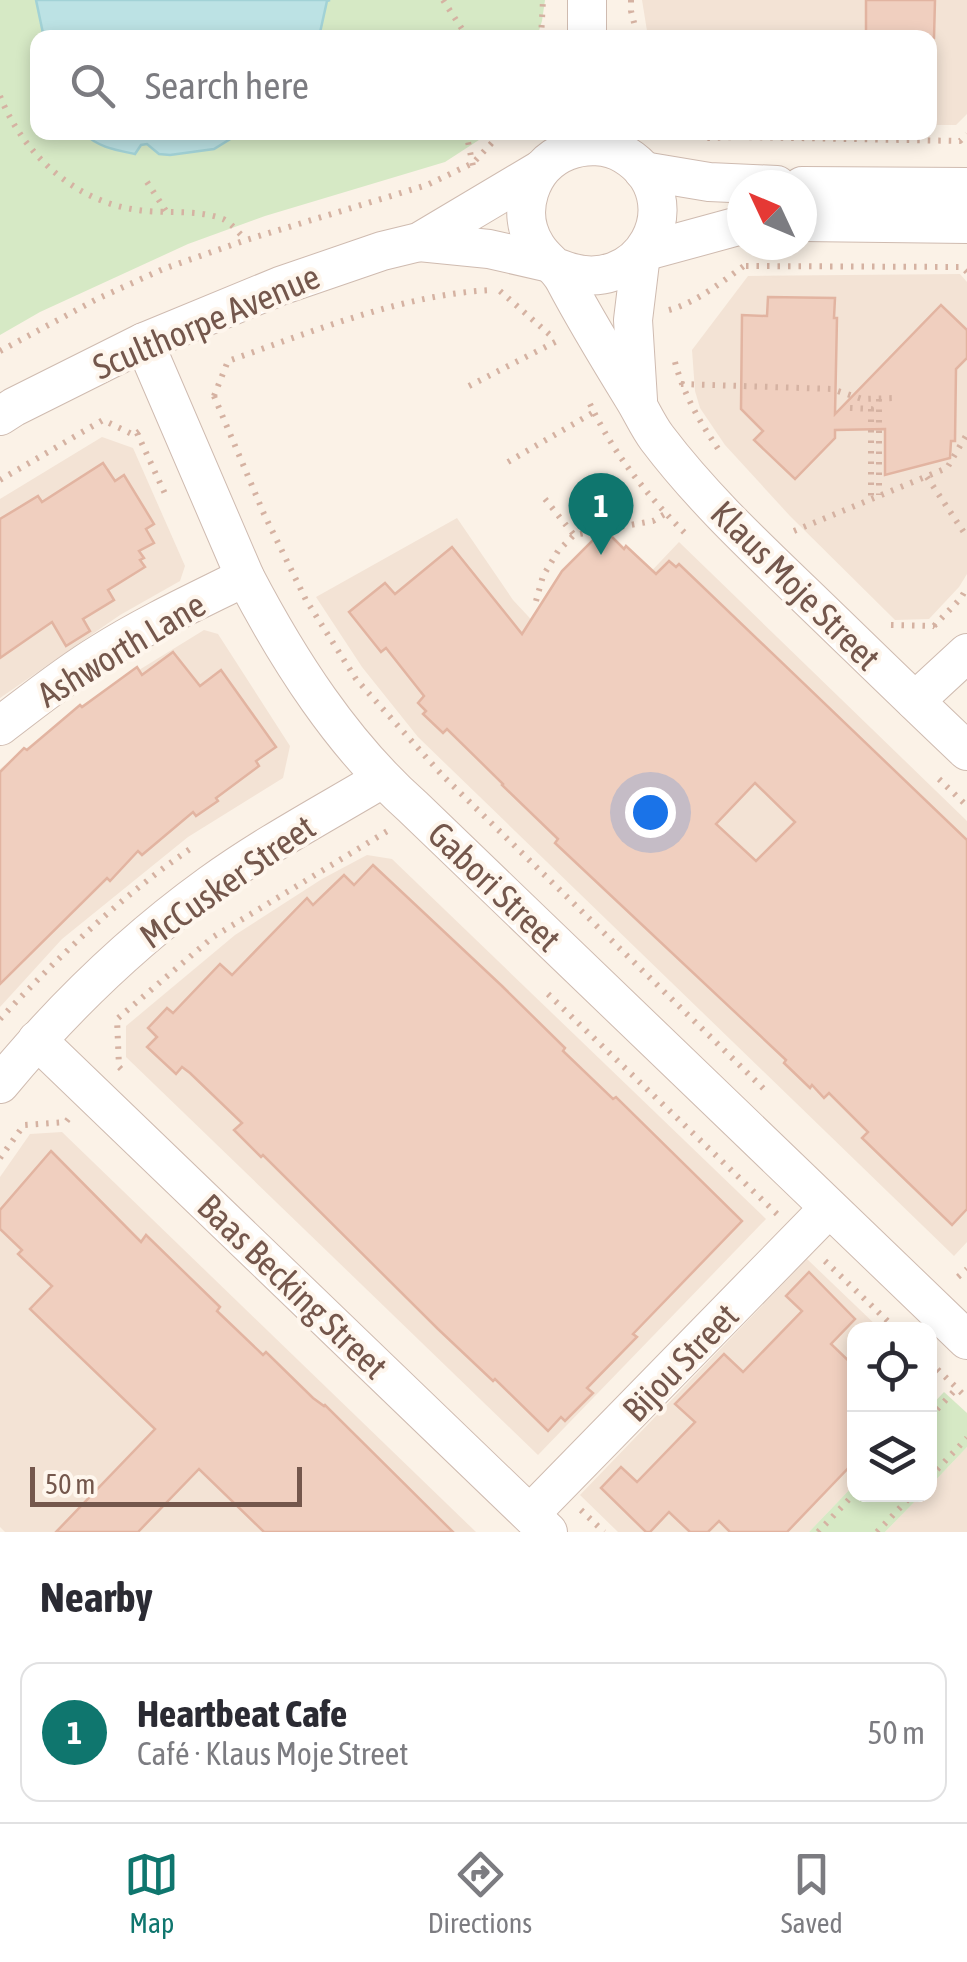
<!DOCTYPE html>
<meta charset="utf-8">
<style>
body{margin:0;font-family:"Asap Condensed",sans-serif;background:#f7f7f7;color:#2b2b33}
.controls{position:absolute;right:30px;bottom:30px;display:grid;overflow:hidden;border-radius:20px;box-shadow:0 5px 15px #0003}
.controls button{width:90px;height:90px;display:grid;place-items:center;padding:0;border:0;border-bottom:2px solid #e1e1e2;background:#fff;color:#2b2b33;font:50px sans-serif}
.compass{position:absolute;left:727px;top:170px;width:90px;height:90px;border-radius:50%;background:#fff;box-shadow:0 5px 15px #0003;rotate:314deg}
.scale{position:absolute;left:30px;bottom:25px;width:272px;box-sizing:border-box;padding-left:10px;border:5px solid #74574c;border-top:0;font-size:28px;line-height:35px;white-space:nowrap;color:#74574c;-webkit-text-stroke:8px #fef6ed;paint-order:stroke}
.you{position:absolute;left:650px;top:812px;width:35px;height:35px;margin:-25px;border:8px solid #fff;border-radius:50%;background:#1a73e8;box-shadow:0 0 0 15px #1a73e833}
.badge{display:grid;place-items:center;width:65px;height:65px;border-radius:50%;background:#0f766e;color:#fff;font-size:32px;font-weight:700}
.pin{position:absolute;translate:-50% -82px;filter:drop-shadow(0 2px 5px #0008)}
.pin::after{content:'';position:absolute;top:52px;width:35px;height:30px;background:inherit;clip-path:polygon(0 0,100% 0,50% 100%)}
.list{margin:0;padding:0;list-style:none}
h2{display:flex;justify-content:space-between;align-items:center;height:130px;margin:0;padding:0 40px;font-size:42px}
h2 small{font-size:32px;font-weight:400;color:#7c7c81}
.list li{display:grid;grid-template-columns:65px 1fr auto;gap:30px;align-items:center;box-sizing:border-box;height:140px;margin:0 20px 20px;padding:0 20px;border:2px solid #e1e1e2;border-radius:20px}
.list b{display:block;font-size:38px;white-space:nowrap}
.list p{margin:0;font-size:32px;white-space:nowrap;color:#7c7c81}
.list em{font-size:32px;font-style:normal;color:#7c7c81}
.icon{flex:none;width:55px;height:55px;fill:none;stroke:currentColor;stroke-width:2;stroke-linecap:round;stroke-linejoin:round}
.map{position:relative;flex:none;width:967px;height:1532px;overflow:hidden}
.search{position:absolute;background:#fff;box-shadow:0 5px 15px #0003;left:30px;right:30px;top:30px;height:110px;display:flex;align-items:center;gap:25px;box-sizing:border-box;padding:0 35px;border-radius:20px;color:#7c7c81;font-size:38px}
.sheet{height:290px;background:#fff}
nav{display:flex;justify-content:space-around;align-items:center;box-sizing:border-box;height:140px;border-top:2px solid #e1e1e2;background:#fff;font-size:28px;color:#7c7c81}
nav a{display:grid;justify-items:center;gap:5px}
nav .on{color:#0f766e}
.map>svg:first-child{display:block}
.residential{fill:#f3e3d5}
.green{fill:#d6e9c5}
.water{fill:#bce2e4;stroke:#a2d2d6;stroke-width:2.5}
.building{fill:#f0cfbf;stroke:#e2b4a1;stroke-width:2.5;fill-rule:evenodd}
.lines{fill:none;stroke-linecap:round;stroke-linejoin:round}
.minor-casing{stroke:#cfbbb0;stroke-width:40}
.path{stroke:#d5b2a2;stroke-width:6;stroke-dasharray:2.5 8;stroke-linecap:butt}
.minor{stroke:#fff;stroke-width:38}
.labels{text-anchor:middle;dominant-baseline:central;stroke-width:8;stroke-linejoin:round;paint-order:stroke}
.street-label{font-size:35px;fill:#74574c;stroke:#fef6ed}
</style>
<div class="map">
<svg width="967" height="1532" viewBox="0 0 967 1532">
<rect width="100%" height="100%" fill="#fbf2e7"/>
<g class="residential">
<path d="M 642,0 L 967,0 L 967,114 L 956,125 L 930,125 L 930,38 L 648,37 Z"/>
<path d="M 960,274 L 967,282 L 967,574 L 959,587 L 929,619 L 895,620 L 790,516 L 725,445 L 700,408 L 695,391 L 692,350 L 748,276 Z"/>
<path d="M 102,437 L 133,448 L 185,566 L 180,581 L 120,615 L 0,698 L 0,499 Z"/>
<path d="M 457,518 L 513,600 L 568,659 L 679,542 L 967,821 L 967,1242 L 954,1256 L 418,737 L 362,667 L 316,597 Z"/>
<path d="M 204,630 L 218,634 L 290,746 L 283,778 L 188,837 L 62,939 L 0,1007 L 0,769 L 79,707 Z"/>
<path d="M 367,855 L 392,859 L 766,1219 L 538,1455 L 126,1057 L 126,1026 L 235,935 L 322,879 Z"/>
<path d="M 62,1132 L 476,1532 L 5,1532 L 0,1527 L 0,1177 L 30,1134 Z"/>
<path d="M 807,1259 L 880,1329 L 854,1330 L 854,1485 L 809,1532 L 618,1532 L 580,1495 Z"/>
<path d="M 967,1447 L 967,1532 L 885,1532 L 921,1495 L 930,1494 L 930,1486 Z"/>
</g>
<g class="green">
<path d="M 0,0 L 545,0 L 542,21 L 537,37 L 38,38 L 38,132 L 486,133 L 482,138 L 445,162 L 265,216 L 188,244 L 40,312 L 0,335 Z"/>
<path d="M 944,1392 L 967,1413 L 967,1447 L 930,1486 L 930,1407 Z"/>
<path d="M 854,1485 L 854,1494 L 921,1495 L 885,1532 L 809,1532 Z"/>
</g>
<g class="water">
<path d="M 36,0 L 330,0 L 327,1 L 319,37 L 44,38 Z"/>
<path d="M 84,133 L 240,133 L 214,149 L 170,155 L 159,154 L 147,144 L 141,145 L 135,154 C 116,150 97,147 84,133 Z"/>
</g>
<g class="building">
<path d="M 866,0 L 935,0 L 934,38 L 866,38 Z"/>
<path d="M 768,297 L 835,298 L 834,318 L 837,318 L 835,414 L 941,305 L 967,330 L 967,358 L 956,369 L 955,441 L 951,441 L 950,458 L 885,475 L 885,429 L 835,430 L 835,438 L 795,479 L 754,440 L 763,431 L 741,409 L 742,315 L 767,316 Z"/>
<path d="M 103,463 L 115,481 L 124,475 L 154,524 L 146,529 L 154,543 L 139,551 L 144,558 L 140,560 L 145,567 L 108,590 L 114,600 L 83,619 L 90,631 L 66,646 L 52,622 L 0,658 L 0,519 L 38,496 L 42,502 Z"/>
<path d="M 604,529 L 624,549 L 626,546 L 656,574 L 669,561 L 676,567 L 679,564 L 967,840 L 967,1209 L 952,1225 L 862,1138 L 868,1132 L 829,1093 L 824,1098 L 812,1085 L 810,1088 L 784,1063 L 786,1060 L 555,843 L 558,839 L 502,785 L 503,784 L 447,729 L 443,733 L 423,714 L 426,711 L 418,703 L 424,696 L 386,648 L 381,652 L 349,612 L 385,583 L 395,594 L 452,547 L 522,634 L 562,571 ZM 755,783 L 795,822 L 756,861 L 716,824 Z"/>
<path d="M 173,652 L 200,686 L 221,670 L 276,747 L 256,761 L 259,766 L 216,798 L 218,801 L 196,816 L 193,812 L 142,855 L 138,851 L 110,881 L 107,878 L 0,984 L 0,772 L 24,748 L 27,750 L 80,705 L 82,707 L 137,667 L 142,675 Z"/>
<path d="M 373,865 L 502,986 L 565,1048 L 563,1051 L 613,1099 L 616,1097 L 742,1221 L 633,1334 L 637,1337 L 587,1388 L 593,1393 L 565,1421 L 561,1417 L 548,1431 L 495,1379 L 493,1381 L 438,1329 L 263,1155 L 261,1157 L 234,1130 L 242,1123 L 190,1073 L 182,1067 L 176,1074 L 147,1047 L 157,1037 L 148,1028 L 167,1008 L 173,1013 L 220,964 L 232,975 L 307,898 L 313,905 L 344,875 L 354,885 Z"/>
<path d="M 51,1151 L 141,1242 L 146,1235 L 220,1307 L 217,1311 L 263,1355 L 266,1352 L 313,1398 L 324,1406 L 325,1405 L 453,1532 L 264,1532 L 199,1469 L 138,1532 L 56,1532 L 155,1429 L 30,1309 L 52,1286 L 18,1254 L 22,1250 L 0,1229 L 0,1210 Z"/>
<path d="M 809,1272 L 855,1319 L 831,1344 L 854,1366 L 854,1462 L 787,1532 L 730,1532 L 719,1521 L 708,1532 L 690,1532 L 669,1512 L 650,1532 L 646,1532 L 601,1488 L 621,1467 L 637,1482 L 695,1422 L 675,1404 L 724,1354 L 743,1372 L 802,1311 L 786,1296 Z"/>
</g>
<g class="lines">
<defs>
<g id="minor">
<path d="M 587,38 L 587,0"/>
<path d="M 643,171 L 709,182 L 777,185"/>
<path d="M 802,186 L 967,187"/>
<path d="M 802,222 L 967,224"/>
<path d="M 419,242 L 489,249 L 550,263"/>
<path d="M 643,252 L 742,225"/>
<path d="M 558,268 C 642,304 695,198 625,155 C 608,144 585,144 567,151 C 529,166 515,213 536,246 C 545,261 557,265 565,281 C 586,321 610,360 634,399 C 642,412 648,426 657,438 C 700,495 752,544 803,593 C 858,646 912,699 967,751"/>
<path d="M 144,342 L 245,577 C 289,661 342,744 413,807 L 967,1340"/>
<path d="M 638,400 L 633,320 L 641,254"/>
<path d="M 0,416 L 14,407 L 144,342 L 280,286 L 382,251 L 419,242 L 540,170"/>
<path d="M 915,701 L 967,653"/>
<path d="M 0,726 C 33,701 65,675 101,653 C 147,624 197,601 245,577"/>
<path d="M 37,1040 L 548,1532"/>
<path d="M 0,1084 C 62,1009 132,941 211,884 C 265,845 325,813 382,779"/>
<path d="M 530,1514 L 828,1209"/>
</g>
</defs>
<use href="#minor" class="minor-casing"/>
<g class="path">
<path d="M 443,0 L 468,38"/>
<path d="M 631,0 L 631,11 L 638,38"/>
<path d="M 541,38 L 543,0"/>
<path d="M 0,96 C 23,154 75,202 138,210 C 165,214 197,209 223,219 C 231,223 239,233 246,240"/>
<path d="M 466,132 L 474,171"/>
<path d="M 699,132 L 706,138 L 741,137 L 960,141 L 967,134"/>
<path d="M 147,182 L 166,211"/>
<path d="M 746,266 L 962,267 L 967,272"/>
<path d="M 500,291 L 550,335"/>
<path d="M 669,310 C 698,302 724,280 748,263"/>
<path d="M 0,351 L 97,299 L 163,269 L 246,240 L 427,185 L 473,163 L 502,132"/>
<path d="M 675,362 C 684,396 701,424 721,453"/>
<path d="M 681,384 L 832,389 L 862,399 L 894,398"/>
<path d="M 469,386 L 561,339"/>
<path d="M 214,396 L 264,514 L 306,600 L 356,679 L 443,776 L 766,1091"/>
<path d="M 214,396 L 228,361 C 311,332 404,294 492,290"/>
<path d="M 879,399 L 879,495"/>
<path d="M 590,404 C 614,455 649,498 689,537"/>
<path d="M 850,408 L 871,409 L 871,499"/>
<path d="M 137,433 L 167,498"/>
<path d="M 508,462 L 594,412"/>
<path d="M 927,477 L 967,537"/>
<path d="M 0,480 L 103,420 L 134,435 L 140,431"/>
<path d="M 545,499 L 574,535"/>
<path d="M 794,531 L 947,468 L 967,434"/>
<path d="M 536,601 L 543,576 L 558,551 L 574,535 L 653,521 L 665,514"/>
<path d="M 891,625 L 934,626 L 941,632"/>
<path d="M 934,626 L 961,598 L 967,587"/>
<path d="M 939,779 L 967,806"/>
<path d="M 548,994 L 777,1214"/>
<path d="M 0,1019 C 59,956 121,896 193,847"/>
<path d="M 121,1069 L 119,1067 L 117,1019 L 213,937 L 389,830"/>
<path d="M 0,1158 L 24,1125 L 66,1122 L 69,1118"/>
<path d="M 825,1261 L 897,1330"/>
<path d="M 958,1277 L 967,1269"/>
<path d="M 930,1362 L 967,1398"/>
<path d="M 930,1417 L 956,1389"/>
<path d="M 930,1477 L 967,1438"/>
<path d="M 581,1510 L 604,1532"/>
<path d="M 818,1532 L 854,1494"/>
<path d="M 877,1532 L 913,1494"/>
</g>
<use href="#minor" class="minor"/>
</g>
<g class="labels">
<g class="street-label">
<text transform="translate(206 321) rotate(-23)">Sculthorpe Avenue</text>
<text transform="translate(796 585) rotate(45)">Klaus Moje Street</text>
<text transform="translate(121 649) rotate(-31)">Ashworth Lane</text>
<text transform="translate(227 881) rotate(-35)">McCusker Street</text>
<text transform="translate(495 886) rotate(44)">Gabori Street</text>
<text transform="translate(293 1286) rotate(44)">Baas Becking Street</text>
<text transform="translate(680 1362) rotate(-46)">Bijou Street</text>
</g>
</g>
</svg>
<div class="controls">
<button><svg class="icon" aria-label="locate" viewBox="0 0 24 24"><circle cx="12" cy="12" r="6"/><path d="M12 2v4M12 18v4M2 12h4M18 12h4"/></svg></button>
<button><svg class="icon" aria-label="layers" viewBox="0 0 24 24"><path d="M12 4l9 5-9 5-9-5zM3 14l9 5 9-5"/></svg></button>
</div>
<svg class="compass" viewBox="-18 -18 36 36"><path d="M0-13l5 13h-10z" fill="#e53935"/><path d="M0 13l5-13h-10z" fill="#7c7c81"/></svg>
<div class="scale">50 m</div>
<div class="you"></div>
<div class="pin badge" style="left:601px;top:555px">1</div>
<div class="search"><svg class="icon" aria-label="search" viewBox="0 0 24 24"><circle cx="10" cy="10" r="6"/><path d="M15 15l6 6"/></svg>Search here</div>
</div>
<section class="sheet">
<h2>Nearby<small></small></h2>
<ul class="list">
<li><span class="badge">1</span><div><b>Heartbeat Cafe</b><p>Café · Klaus Moje Street</p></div><em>50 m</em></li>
</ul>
</section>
<nav>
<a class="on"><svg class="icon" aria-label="map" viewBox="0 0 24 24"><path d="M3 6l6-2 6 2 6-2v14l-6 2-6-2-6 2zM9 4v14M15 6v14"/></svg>Map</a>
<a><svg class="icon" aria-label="directions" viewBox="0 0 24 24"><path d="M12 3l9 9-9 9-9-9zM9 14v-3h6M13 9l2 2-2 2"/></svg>Directions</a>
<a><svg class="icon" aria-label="saved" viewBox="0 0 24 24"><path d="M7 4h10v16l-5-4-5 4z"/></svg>Saved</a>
</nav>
